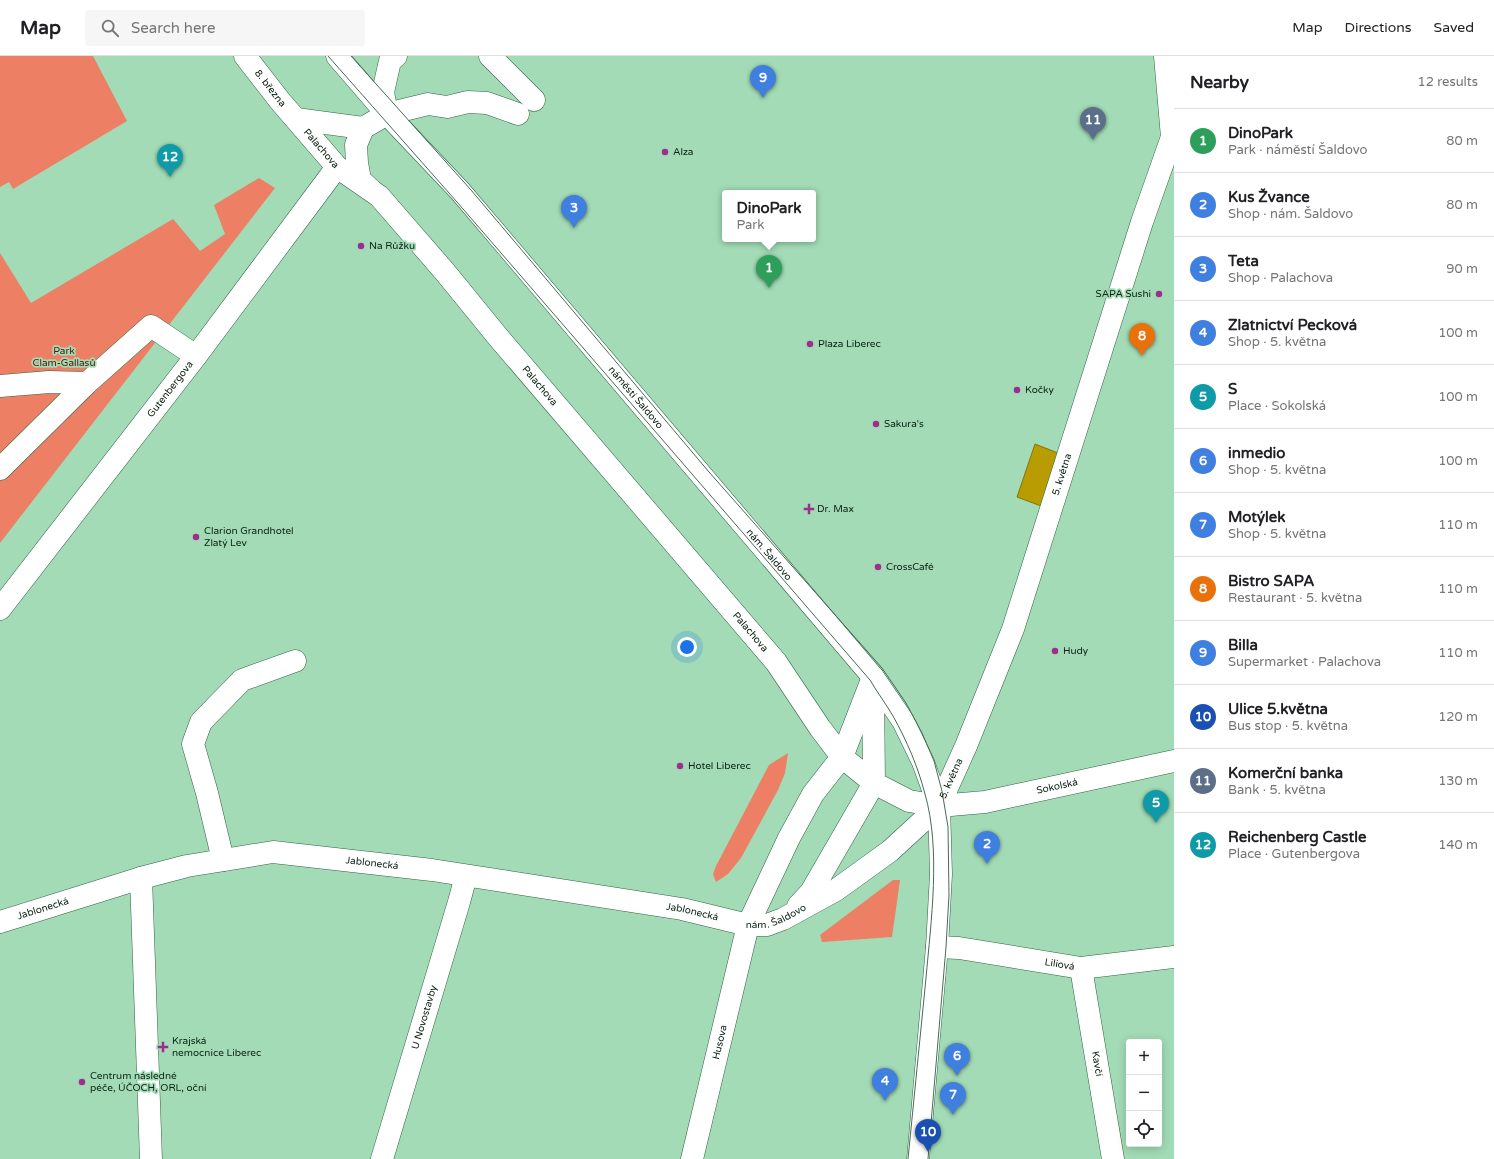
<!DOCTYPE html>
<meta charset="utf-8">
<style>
body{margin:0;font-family:"Varela Round",sans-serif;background:#f6f6f6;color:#202124}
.controls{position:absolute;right:12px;bottom:12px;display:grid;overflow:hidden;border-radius:4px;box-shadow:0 2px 10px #0003}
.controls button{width:36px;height:36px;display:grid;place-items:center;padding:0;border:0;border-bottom:1px solid #e0e0e0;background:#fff;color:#202124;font:20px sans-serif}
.you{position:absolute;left:687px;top:591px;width:14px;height:14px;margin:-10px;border:3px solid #fff;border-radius:50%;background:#1a73e8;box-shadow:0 0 0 6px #1a73e833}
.badge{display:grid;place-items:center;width:26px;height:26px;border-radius:50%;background:#1a73e8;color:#fff;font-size:13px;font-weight:700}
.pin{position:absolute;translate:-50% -33px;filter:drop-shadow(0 1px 2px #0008)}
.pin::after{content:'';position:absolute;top:21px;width:14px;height:12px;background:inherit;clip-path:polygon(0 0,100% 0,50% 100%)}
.popup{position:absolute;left:722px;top:134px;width:94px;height:52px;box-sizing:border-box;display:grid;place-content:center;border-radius:4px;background:#fff;filter:drop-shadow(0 1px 3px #0005);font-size:13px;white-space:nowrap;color:#757577}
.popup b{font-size:15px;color:#202124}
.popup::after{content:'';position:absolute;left:50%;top:100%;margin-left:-8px;border:8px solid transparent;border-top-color:#fff}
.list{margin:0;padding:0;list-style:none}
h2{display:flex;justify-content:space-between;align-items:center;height:52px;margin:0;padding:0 16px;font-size:17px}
h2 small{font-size:13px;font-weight:400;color:#757577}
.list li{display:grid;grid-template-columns:26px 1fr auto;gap:12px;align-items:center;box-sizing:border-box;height:64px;padding:0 16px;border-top:1px solid #e0e0e0}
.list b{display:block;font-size:15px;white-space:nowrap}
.list p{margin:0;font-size:13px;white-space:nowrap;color:#757577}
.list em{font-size:13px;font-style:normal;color:#757577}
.icon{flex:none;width:22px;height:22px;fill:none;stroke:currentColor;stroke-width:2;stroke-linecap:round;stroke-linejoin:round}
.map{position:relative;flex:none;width:1174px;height:1103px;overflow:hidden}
header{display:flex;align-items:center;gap:24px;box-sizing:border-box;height:56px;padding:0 20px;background:#fff;border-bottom:1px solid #e0e0e0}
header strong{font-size:19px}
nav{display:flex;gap:22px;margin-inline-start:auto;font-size:14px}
.search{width:280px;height:36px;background:#f6f6f6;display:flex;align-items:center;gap:10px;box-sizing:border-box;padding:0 14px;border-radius:4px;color:#757577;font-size:15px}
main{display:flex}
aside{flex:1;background:#fff}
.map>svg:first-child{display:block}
.green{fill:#ec7f64}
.water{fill:#b99b02;stroke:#847607}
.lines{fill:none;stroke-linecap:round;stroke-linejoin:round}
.minor-casing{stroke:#2e6443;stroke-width:23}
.major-casing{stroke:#2e6443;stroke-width:23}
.minor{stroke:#fff;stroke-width:22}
.major{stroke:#fff;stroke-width:22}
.tram{stroke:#466b53;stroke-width:1}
.poi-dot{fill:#9e2e8d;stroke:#a2dbb5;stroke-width:1.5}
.labels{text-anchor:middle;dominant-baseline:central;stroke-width:3.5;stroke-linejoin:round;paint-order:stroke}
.street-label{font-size:10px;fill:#0a2113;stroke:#a2dbb5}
.poi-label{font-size:10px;fill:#0a2113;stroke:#a2dbb5;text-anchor:start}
.park-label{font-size:10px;fill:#561202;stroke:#a2dbb5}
</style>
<header>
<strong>Map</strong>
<div class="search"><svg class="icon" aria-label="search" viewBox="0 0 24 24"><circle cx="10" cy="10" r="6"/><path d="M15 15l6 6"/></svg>Search here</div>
<nav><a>Map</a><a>Directions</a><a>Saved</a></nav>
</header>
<main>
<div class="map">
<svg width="1174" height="1103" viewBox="0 0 1174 1103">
<rect width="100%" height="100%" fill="#a2dbb5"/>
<g class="green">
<path d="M 0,0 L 93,0 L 127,65 L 13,133 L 9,126 L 0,131 Z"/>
<path d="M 259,122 L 275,132 L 0,487 L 0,197 L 31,247 L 173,163 L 200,195 L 225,178 L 214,149 Z"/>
<path d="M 788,697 L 785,717 L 778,734 L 741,802 L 728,818 L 716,826 L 713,818 L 716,810 L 769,709 Z"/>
<path d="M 893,824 L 900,824 L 892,881 L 822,886 L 820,879 Z"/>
</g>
<path class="water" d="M 1035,388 L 1058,397 L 1041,450 L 1017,441 Z"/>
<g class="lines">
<defs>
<g id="minor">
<path id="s1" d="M 245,0 L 280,45 L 337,111 L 379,140 L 445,216 L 498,281 L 776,606 L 820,672 L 842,701"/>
<path id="s2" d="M 337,0 L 387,58 L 460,135 L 873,621 L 903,665 L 923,706 L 939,750 L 941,818 L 937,891 L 918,1103"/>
<path d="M 490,0 L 534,44"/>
<path d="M 1165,0 L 1172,81 L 1174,83"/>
<path d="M 387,58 L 383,36 L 390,5 L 396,0"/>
<path d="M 296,63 L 363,72 L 387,58 L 428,48 L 447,51 L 468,46 L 487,47 L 518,58"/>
<path d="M 363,72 L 356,89 L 357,107 L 360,124 L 370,133"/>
<path d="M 0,330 L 49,326 L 87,327"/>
<path d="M 0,413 L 87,327 L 151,270 L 196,300"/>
<path id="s3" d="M 0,553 L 196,300 L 337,111"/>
<path id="s4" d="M 939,750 L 966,690 L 1013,573 L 1142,166 L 1172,81"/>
<path d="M 223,804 L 207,737 L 193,688 L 201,666 L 242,624 L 295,605"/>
<path d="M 141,822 L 151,1103"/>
<path id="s5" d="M 937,891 L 959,892 L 1081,912 L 1174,901"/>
<path id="s6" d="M 1081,912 L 1113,1103"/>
<path id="s7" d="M 382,1103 L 459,846 L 466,820"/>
<path id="s8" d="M 692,1103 L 748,869"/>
</g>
<g id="major">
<path id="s9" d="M 842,701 L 874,727 L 909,745 L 939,750 L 985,746 L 1174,705"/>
<path d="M 798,850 L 811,836 L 874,727 L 873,632"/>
<path id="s10" d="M 0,866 L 141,822 L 187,810 L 273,796 L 432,814 L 682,853 L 748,869 L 767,869 L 783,863 L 836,834 L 890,795 L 939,750"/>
<path d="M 748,869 L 789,782 L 813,738 L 842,701 L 873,621"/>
</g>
</defs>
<use href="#minor" class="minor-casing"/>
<use href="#major" class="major-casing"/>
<use href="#minor" class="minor"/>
<use href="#major" class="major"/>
<g class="tram">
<path d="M 328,0 L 457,146 L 870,624 C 877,636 886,648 893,660 C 907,685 918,711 925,738 C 941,794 931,865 926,922 C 920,982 914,1043 908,1103"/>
<path d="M 351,0 L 471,134 L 709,416 L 882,612 L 906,647 L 922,677 L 934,705 L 942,735 L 948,771 L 949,839 L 946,891 L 928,1103"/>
</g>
</g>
<g class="poi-dot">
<circle cx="665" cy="96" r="4"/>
<circle cx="361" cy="190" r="4"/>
<circle cx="1159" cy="238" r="4"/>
<circle cx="810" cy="288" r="4"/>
<circle cx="1017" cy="334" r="4"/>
<circle cx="876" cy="368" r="4"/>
<path d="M807 447h4v4h4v4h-4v4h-4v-4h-4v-4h4z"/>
<circle cx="196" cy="481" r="4"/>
<circle cx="878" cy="511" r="4"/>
<circle cx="1055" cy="595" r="4"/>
<circle cx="680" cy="710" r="4"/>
<path d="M161 985h4v4h4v4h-4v4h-4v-4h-4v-4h4z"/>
<circle cx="82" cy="1026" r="4"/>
</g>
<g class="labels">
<g class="street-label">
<text stroke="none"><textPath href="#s1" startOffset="41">8. března</textPath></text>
<text stroke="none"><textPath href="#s1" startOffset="120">Palachova</textPath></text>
<text stroke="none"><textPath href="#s1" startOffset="444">Palachova</textPath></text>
<text stroke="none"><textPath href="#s3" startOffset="278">Gutenbergova</textPath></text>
<text stroke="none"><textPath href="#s2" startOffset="454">náměstí Šaldovo</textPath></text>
<text stroke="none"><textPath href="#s4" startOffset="354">5. května</textPath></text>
<text stroke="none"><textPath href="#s2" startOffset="660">nám. Šaldovo</textPath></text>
<text stroke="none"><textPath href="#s1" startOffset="768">Palachova</textPath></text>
<text stroke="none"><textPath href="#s4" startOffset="30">5. května</textPath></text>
<text stroke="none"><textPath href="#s9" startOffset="231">Sokolská</textPath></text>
<text stroke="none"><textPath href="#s10" startOffset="382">Jablonecká</textPath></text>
<text stroke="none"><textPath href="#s10" startOffset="45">Jablonecká</textPath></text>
<text stroke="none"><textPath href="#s10" startOffset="793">nám. Šaldovo</textPath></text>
<text stroke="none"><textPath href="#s10" startOffset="706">Jablonecká</textPath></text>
<text stroke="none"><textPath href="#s5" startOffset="124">Liliová</textPath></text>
<text stroke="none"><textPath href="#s7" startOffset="148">U Novostavby</textPath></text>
<text stroke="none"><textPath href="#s8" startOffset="120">Husova</textPath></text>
<text stroke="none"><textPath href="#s6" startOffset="97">Kavčí</textPath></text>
</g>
<g class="poi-label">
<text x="673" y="96">Alza</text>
<text x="369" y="190">Na Růžku</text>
<text x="1151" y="238" text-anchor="end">SAPA Sushi</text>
<text x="818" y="288">Plaza Liberec</text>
<text x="1025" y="334">Kočky</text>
<text x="884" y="368">Sakura's</text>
<text x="817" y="453">Dr. Max</text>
<text x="204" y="475">Clarion Grandhotel<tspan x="204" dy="12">Zlatý Lev</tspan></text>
<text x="886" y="511">CrossCafé</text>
<text x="1063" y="595">Hudy</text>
<text x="688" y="710">Hotel Liberec</text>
<text x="172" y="985">Krajská<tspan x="172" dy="12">nemocnice Liberec</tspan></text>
<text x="90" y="1020">Centrum následné<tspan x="90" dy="12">péče, ÚČOCH, ORL, oční</tspan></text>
</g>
<g class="park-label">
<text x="64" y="295">Park<tspan x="64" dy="12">Clam-Gallasů</tspan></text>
</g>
</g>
</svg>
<div class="controls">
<button>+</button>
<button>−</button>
<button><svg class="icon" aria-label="locate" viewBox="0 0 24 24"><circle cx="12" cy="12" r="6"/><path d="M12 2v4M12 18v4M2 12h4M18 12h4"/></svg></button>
</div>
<div class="you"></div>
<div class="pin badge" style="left:769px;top:232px;background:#2e9e5b">1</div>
<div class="popup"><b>DinoPark</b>Park</div>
<div class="pin badge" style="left:987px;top:808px;background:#3f7fe0">2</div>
<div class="pin badge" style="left:574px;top:172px;background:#3f7fe0">3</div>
<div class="pin badge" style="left:885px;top:1045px;background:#3f7fe0">4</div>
<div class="pin badge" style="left:1156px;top:767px;background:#0f9aa8">5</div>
<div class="pin badge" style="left:957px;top:1020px;background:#3f7fe0">6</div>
<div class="pin badge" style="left:953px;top:1059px;background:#3f7fe0">7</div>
<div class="pin badge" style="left:1142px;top:300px;background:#e8710a">8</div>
<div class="pin badge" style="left:763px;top:42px;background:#3f7fe0">9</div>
<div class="pin badge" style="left:928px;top:1096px;background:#1a4fb4">10</div>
<div class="pin badge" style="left:1093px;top:84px;background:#5c6f8a">11</div>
<div class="pin badge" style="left:170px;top:121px;background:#0f9aa8">12</div>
</div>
<aside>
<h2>Nearby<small>12 results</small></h2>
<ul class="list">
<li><span class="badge" style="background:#2e9e5b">1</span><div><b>DinoPark</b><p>Park · náměstí Šaldovo</p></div><em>80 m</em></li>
<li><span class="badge" style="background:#3f7fe0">2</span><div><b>Kus Žvance</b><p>Shop · nám. Šaldovo</p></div><em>80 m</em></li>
<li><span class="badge" style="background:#3f7fe0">3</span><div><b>Teta</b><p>Shop · Palachova</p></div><em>90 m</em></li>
<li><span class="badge" style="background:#3f7fe0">4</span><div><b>Zlatnictví Pecková</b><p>Shop · 5. května</p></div><em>100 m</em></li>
<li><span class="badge" style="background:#0f9aa8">5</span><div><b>S</b><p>Place · Sokolská</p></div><em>100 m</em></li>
<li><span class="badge" style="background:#3f7fe0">6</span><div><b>inmedio</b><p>Shop · 5. května</p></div><em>100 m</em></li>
<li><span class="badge" style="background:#3f7fe0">7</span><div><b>Motýlek</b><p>Shop · 5. května</p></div><em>110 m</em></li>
<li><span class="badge" style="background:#e8710a">8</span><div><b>Bistro SAPA</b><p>Restaurant · 5. května</p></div><em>110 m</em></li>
<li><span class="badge" style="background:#3f7fe0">9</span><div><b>Billa</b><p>Supermarket · Palachova</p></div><em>110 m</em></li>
<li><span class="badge" style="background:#1a4fb4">10</span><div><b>Ulice 5.května</b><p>Bus stop · 5. května</p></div><em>120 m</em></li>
<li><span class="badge" style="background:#5c6f8a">11</span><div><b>Komerční banka</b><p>Bank · 5. května</p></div><em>130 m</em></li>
<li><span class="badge" style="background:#0f9aa8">12</span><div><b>Reichenberg Castle</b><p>Place · Gutenbergova</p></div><em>140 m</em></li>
</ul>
</aside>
</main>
